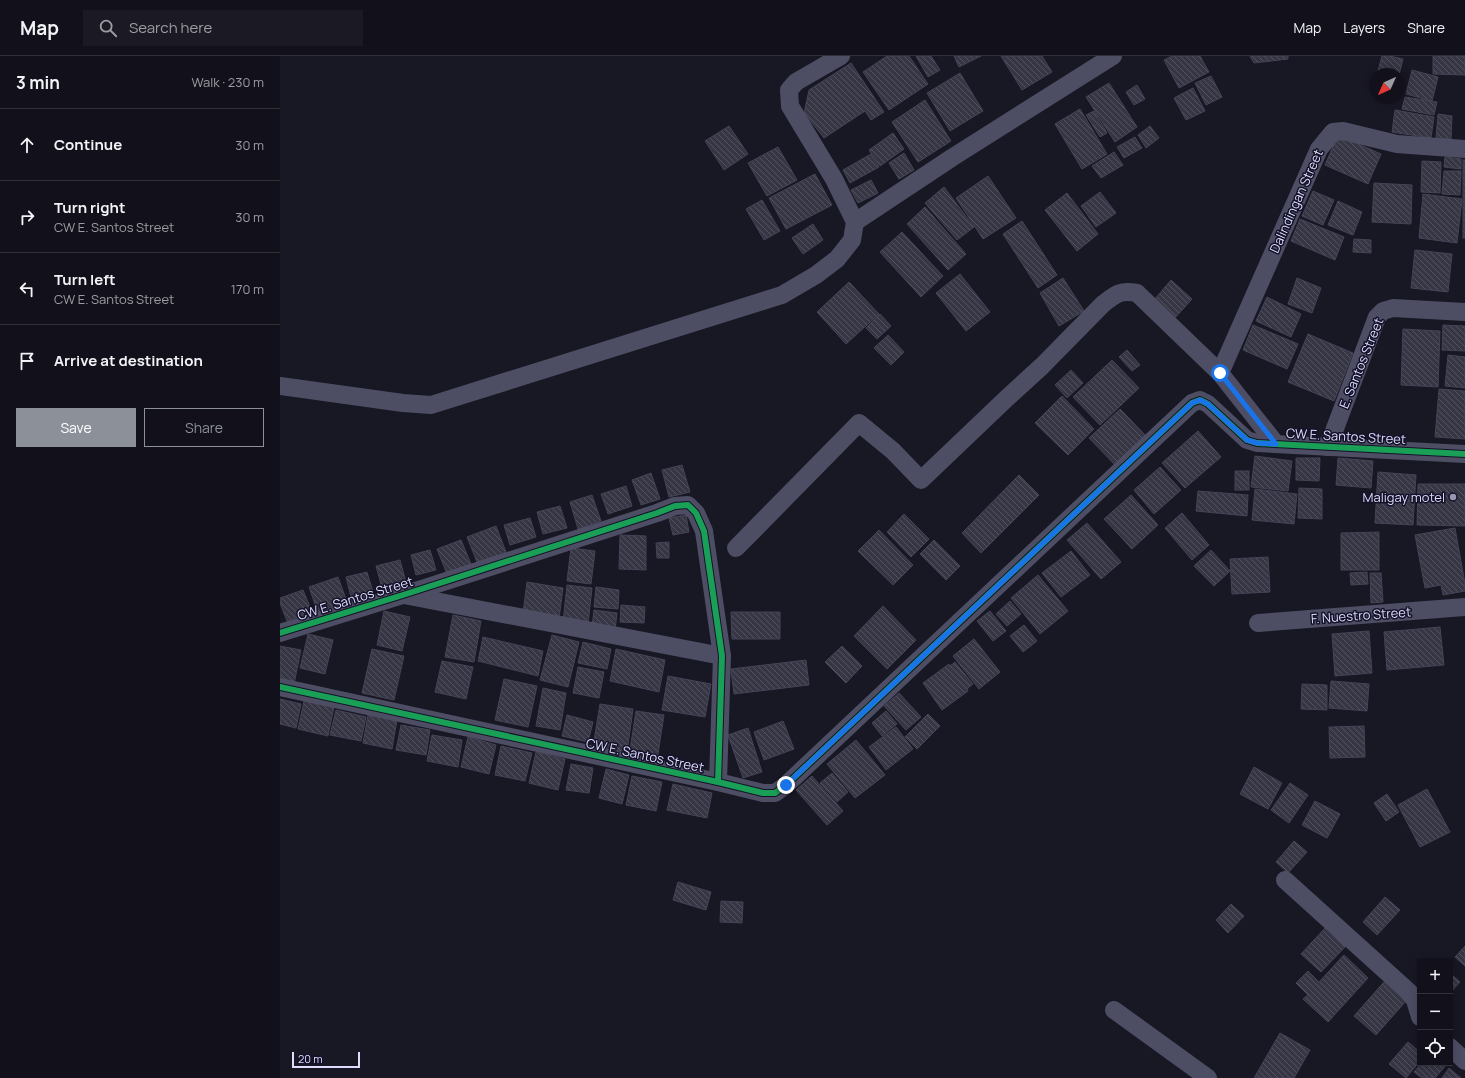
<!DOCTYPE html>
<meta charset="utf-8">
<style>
body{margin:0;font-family:Manrope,sans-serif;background:#1b1a24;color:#f1f3f6}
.controls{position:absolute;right:12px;bottom:12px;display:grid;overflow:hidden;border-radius:0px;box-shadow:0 2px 10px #0003}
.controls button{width:36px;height:36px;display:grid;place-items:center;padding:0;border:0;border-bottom:1px solid #31313a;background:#12111b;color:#f1f3f6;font:20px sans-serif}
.compass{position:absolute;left:1089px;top:12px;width:36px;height:36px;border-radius:50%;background:#12111b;box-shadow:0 2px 10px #0003;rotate:225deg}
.scale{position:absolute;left:12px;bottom:10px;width:68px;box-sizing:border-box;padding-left:4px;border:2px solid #dddcfd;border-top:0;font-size:11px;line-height:14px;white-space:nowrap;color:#dddcfd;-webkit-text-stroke:3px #141229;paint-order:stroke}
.stop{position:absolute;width:12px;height:12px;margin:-9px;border:3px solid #1a73e8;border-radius:50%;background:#fff}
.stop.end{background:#1a73e8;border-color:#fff;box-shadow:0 1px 4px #0008}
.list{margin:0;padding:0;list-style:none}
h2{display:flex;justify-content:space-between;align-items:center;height:52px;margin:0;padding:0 16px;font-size:17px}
h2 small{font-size:13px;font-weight:400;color:#9c9da3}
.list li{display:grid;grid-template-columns:26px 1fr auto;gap:12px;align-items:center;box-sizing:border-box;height:72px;padding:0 16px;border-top:1px solid #31313a}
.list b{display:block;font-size:15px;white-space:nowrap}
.list p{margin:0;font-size:13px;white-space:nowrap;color:#9c9da3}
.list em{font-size:13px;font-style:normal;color:#9c9da3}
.actions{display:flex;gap:8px;padding:12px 16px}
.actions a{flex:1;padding:9px 0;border:1px solid #8c9099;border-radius:0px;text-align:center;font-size:14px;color:#8c9099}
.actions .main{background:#8c9099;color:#fff}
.icon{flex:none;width:22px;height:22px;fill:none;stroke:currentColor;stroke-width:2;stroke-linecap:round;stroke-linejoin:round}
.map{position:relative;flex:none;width:1185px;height:1022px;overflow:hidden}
header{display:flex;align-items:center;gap:24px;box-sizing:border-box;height:56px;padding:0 20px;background:#12111b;border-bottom:1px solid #31313a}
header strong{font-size:19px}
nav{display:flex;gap:22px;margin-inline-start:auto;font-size:14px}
.search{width:280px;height:36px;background:#1b1a24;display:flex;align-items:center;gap:10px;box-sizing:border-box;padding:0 14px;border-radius:0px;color:#9c9da3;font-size:15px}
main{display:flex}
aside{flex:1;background:#12111b}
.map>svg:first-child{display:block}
.building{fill:url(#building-back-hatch);stroke:#454356}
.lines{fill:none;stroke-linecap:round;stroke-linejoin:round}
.street{stroke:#4d4e64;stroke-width:18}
.cycleway-casing{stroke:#141229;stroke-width:8}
.cycleway{stroke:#1a9f57;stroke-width:6}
.route{stroke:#1a73e8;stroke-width:5}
.poi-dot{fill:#9897b1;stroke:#141229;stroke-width:1.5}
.labels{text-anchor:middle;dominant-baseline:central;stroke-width:3;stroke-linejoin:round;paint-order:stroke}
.street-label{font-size:13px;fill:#dddcfd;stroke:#141229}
.poi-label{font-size:13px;fill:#dddcfd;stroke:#141229;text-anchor:end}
</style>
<header>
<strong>Map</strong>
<div class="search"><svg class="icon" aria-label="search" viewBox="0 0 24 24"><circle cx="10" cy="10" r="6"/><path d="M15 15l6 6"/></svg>Search here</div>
<nav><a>Map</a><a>Layers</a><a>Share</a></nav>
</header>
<main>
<aside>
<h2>3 min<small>Walk · 230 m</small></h2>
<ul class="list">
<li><svg class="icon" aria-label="ahead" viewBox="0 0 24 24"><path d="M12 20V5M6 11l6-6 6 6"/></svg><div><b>Continue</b></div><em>30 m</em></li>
<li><svg class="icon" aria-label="right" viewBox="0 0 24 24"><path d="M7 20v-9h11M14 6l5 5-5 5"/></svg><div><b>Turn right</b><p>CW E. Santos Street</p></div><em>30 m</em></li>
<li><svg class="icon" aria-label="left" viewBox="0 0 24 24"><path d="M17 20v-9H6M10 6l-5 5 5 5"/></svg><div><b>Turn left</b><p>CW E. Santos Street</p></div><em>170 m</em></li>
<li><svg class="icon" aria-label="arrive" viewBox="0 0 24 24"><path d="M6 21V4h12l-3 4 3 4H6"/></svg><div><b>Arrive at destination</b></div></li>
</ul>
<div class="actions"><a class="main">Save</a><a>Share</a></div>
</aside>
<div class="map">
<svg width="1185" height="1022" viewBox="0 0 1185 1022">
<defs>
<pattern id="building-back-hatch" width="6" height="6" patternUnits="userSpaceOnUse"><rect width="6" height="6" fill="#363645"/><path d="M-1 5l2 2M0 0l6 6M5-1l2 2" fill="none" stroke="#535261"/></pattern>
</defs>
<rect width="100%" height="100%" fill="#181724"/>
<g class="building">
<path d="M 607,0 L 629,0 L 648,28 L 609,54 L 583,16 Z"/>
<path d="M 636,0 L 651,0 L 660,14 L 648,21 Z"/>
<path d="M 674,0 L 701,0 L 679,11 Z"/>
<path d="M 721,0 L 762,0 L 772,16 L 742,34 Z"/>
<path d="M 892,0 L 920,0 L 929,16 L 899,32 L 884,4 Z"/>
<path d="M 970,0 L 1008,0 L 1008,3 L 974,7 Z"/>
<path d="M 1102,0 L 1110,0 L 1123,3 L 1119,19 L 1119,18 L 1097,18 Z"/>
<path d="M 1153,0 L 1185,0 L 1185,19 L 1153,18 Z"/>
<path d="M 571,7 L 604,56 L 591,64 L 585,55 L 544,82 L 524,57 L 529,34 Z"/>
<path d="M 1132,14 L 1158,21 L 1152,45 L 1126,38 Z"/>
<path d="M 680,17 L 703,55 L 670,75 L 647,37 Z"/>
<path d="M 931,20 L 942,41 L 926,49 L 915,27 Z"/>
<path d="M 829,27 L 857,71 L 835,86 L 806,41 Z"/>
<path d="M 857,29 L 865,43 L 854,49 L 846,36 Z"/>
<path d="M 913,32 L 925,55 L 906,64 L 894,42 Z"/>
<path d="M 1125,41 L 1157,46 L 1154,59 L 1122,53 Z"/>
<path d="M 645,44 L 671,85 L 638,106 L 612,66 Z"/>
<path d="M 800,53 L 827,98 L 802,113 L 775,68 Z"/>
<path d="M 1115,54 L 1154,61 L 1151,82 L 1112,76 Z"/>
<path d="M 814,55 L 827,77 L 820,81 L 806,59 Z"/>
<path d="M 1158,58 L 1172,60 L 1171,83 L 1156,82 Z"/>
<path d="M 449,70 L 468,98 L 444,114 L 425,85 Z"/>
<path d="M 870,70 L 879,82 L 866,92 L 858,79 Z"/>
<path d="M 613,77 L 624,93 L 600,110 L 589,94 Z"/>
<path d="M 1058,79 L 1101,98 L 1088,128 L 1045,109 Z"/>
<path d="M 855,81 L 862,92 L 844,102 L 837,91 Z"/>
<path d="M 498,91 L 517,124 L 487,140 L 468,107 Z"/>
<path d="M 834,96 L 843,109 L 821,122 L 812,110 Z"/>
<path d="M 624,97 L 634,114 L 619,123 L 609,107 Z"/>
<path d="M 591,98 L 599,111 L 570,127 L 563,114 Z"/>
<path d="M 1165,101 L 1181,103 L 1181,113 L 1164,111 Z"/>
<rect x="1183" y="104" width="2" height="78"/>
<path d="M 1142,105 L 1161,106 L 1160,137 L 1141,136 Z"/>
<path d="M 1164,115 L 1181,115 L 1180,139 L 1162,138 Z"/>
<path d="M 535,118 L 552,149 L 506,173 L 489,142 Z"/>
<path d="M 708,120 L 736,162 L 703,183 L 676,142 Z"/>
<path d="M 591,124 L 598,137 L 578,147 L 571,134 Z"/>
<path d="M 1094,127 L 1132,129 L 1131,168 L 1092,166 Z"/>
<path d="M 664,131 L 694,171 L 677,184 L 645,147 Z"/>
<path d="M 1033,135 L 1054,144 L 1043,169 L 1022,160 Z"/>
<path d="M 820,136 L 836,157 L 816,171 L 801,150 Z"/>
<path d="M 787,137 L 818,178 L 797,195 L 765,154 Z"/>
<path d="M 1143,138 L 1182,143 L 1177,187 L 1139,182 Z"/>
<path d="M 482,144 L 500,175 L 484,184 L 466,153 Z"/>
<path d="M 1058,145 L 1082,156 L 1073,179 L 1048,169 Z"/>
<path d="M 645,151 L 686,198 L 668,214 L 627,168 Z"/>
<path d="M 1020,163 L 1064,181 L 1055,204 L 1011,185 Z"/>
<path d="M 742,165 L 777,219 L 758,232 L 723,178 Z"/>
<path d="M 533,168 L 543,184 L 523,198 L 512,182 Z"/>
<path d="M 622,176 L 663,220 L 641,241 L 600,196 Z"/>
<path d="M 1074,183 L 1091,184 L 1091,197 L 1073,196 Z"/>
<path d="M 1135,194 L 1172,198 L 1168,236 L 1131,232 Z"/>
<path d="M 680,218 L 710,256 L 686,275 L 656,237 Z"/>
<path d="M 783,222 L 804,255 L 779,270 L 760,237 Z"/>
<path d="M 1017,222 L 1041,232 L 1032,257 L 1008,248 Z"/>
<path d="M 891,224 L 912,243 L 894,263 L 874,244 Z"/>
<path d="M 569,226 L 599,258 L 566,288 L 537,256 Z"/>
<path d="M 987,241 L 1021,258 L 1011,281 L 976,265 Z"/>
<path d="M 600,258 L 611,270 L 597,283 L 586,272 Z"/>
<path d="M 973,269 L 1018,288 L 1007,313 L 963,294 Z"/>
<path d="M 1163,269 L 1185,270 L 1185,295 L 1162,294 Z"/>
<path d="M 1123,273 L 1160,275 L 1158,331 L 1121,329 Z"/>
<path d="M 1028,278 L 1073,297 L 1054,345 L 1008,326 Z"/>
<path d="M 608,279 L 624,296 L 611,309 L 594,292 Z"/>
<path d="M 847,294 L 860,309 L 852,315 L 839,301 Z"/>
<path d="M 1168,299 L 1185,301 L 1185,332 L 1165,330 Z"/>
<path d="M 832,304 L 859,332 L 820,369 L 793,341 Z"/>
<path d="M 791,314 L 803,327 L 787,342 L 775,329 Z"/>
<path d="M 1159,333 L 1185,335 L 1185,383 L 1155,381 Z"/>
<path d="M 782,340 L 814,373 L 788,399 L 755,367 Z"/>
<path d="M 840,353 L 869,383 L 838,412 L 809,382 Z"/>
<path d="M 918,375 L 941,401 L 905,432 L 882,407 Z"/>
<path d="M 975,400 L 1012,405 L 1008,435 L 971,431 Z"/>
<path d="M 1016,402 L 1040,402 L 1039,425 L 1016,424 Z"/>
<path d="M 1058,402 L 1093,405 L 1091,432 L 1056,429 Z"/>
<path d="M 402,409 L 410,436 L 389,441 L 382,414 Z"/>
<path d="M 880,411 L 901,434 L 874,458 L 854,434 Z"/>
<rect x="955" y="415" width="14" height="19"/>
<path d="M 1098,416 L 1136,419 L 1133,469 L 1095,467 Z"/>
<path d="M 371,417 L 380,443 L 361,449 L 352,424 Z"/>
<path d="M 739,419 L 759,439 L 701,497 L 682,477 Z"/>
<path d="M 1138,428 L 1185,428 L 1185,470 L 1137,469 Z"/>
<path d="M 346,430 L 352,450 L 328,458 L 321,438 Z"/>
<path d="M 1019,432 L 1042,433 L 1042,463 L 1018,462 Z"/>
<path d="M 975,433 L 1017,438 L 1014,468 L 972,464 Z"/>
<path d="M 918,435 L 968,439 L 967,460 L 916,455 Z"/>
<path d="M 312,439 L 321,465 L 298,473 L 290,446 Z"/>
<path d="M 851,439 L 878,469 L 852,493 L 824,463 Z"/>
<path d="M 280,450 L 287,472 L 263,478 L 257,456 Z"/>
<path d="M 902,457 L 929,489 L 912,504 L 885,472 Z"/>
<path d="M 624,458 L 649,483 L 631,501 L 607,476 Z"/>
<path d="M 406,459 L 409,476 L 393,479 L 389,462 Z"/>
<path d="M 250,462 L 256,481 L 230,489 L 224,469 Z"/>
<path d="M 807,467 L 841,506 L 821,523 L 787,484 Z"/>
<path d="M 216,470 L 226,496 L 197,506 L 187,481 Z"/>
<path d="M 1175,472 L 1185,528 L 1185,535 L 1163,539 L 1161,529 L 1145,532 L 1135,479 Z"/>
<path d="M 599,474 L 633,509 L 613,529 L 578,495 Z"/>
<path d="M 1099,476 L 1099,514 L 1061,514 L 1061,477 Z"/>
<path d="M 340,479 L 366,480 L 366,514 L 339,513 Z"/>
<path d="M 181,484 L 191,508 L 167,518 L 157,493 Z"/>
<path d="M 654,484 L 680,510 L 666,524 L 640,498 Z"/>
<path d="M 389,486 L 389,502 L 377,502 L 376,487 Z"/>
<path d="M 291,492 L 315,495 L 311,528 L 287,525 Z"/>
<path d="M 150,494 L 156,514 L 136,519 L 131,499 Z"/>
<path d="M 931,494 L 950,515 L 934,530 L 914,510 Z"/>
<path d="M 791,495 L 810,519 L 781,541 L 762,517 Z"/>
<path d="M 988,501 L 990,536 L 952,538 L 950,503 Z"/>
<path d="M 120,504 L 127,530 L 103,536 L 96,510 Z"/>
<path d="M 87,516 L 94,539 L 72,545 L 66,521 Z"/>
<path d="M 1087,516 L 1088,528 L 1071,529 L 1070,517 Z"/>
<path d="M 1090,517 L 1101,517 L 1103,546 L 1091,547 Z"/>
<path d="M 758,519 L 788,555 L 760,578 L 731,542 Z"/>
<path d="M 58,521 L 67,546 L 38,557 L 29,531 Z"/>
<path d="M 247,526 L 283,532 L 279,563 L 243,557 Z"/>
<path d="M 287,529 L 312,532 L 308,568 L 283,566 Z"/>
<path d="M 316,531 L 339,534 L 338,553 L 314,551 Z"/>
<path d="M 23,534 L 32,556 L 7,565 L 0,547 L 0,542 Z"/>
<path d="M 730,545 L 741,558 L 727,570 L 716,558 Z"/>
<path d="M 341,549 L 365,551 L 364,567 L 340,566 Z"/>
<path d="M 603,550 L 636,584 L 607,613 L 574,580 Z"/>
<path d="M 314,554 L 337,557 L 335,574 L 312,571 Z"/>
<path d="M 104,555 L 130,561 L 122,595 L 97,589 Z"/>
<path d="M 710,555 L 726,575 L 713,585 L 697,565 Z"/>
<path d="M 451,556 L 500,556 L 500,583 L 452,583 Z"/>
<path d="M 173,559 L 201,565 L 194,606 L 165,601 Z"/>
<path d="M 744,569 L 757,585 L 743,596 L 730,580 Z"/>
<path d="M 1160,571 L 1164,609 L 1107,614 L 1104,576 Z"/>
<path d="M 1089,575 L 1092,617 L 1055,620 L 1052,578 Z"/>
<path d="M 28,578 L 53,584 L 45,618 L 20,612 Z"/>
<path d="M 272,579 L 299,586 L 288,631 L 260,624 Z"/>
<path d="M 203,581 L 263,595 L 258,620 L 198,605 Z"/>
<path d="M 694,583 L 720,616 L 699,633 L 673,600 Z"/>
<path d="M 303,586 L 331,593 L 327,613 L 298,607 Z"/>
<path d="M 0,590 L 21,594 L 14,628 L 0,625 Z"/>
<path d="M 562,590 L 582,610 L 566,627 L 545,606 Z"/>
<path d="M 92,593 L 124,600 L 114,644 L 82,637 Z"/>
<path d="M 336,593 L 385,604 L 379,636 L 330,625 Z"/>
<path d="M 526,604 L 529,629 L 454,638 L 451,613 Z"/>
<path d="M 162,605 L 193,611 L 186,643 L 155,636 Z"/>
<path d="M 675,606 L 693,628 L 687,633 L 688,635 L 662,654 L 643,627 L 669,608 L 670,610 Z"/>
<path d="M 298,611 L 324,616 L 319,642 L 293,637 Z"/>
<path d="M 388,620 L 431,628 L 425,661 L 382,654 Z"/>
<path d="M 224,623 L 257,630 L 248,671 L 215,664 Z"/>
<path d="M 1051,625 L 1089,628 L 1087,655 L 1049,652 Z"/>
<path d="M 1022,628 L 1047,629 L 1047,654 L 1021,653 Z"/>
<path d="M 263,632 L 286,637 L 280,674 L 256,670 Z"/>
<path d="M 619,637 L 641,661 L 626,674 L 604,650 Z"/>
<path d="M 0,643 L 21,648 L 16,672 L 0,668 Z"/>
<path d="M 24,645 L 54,651 L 48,680 L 18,673 Z"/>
<path d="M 320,648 L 353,653 L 347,696 L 313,691 Z"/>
<path d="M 56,654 L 86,661 L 81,685 L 50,679 Z"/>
<path d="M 356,655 L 384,659 L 377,704 L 349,700 Z"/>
<path d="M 606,655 L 617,668 L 602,680 L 592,667 Z"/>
<path d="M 648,658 L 660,670 L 637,693 L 625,681 Z"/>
<path d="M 88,659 L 117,664 L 112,693 L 83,687 Z"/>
<path d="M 287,659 L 313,666 L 308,686 L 282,680 Z"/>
<path d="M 503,665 L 514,693 L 484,704 L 474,676 Z"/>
<path d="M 121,669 L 150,674 L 146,699 L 116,694 Z"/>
<path d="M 1084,670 L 1085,701 L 1050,702 L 1049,671 Z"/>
<path d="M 616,671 L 633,693 L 606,714 L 589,691 Z"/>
<path d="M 468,672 L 482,716 L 463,722 L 448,679 Z"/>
<path d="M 152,679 L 182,684 L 178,711 L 147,705 Z"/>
<path d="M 188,681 L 216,689 L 209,718 L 181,711 Z"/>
<path d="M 576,684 L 605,719 L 575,742 L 547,708 Z"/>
<path d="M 221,690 L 252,697 L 245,725 L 215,719 Z"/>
<path d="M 256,696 L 285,703 L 278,734 L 249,727 Z"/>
<path d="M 291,708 L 313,712 L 309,737 L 286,734 Z"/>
<path d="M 974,711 L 1002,727 L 988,753 L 960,738 Z"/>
<path d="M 326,713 L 349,719 L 342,748 L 319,742 Z"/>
<path d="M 552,717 L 568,736 L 557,746 L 540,727 Z"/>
<path d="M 352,720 L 382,726 L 376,755 L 346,749 Z"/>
<path d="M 532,720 L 563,755 L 547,769 L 516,734 Z"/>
<path d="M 1010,727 L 1028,739 L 1009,767 L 991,754 Z"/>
<path d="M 393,728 L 432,737 L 427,762 L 387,754 Z"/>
<path d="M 1147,733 L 1170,776 L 1140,791 L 1118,749 Z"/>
<path d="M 1107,738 L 1119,756 L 1106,765 L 1094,747 Z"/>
<path d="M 1035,745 L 1060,758 L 1047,782 L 1022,769 Z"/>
<path d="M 1014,785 L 1027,796 L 1008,817 L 996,806 Z"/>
<path d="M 398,826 L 431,836 L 426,854 L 393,844 Z"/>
<path d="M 1105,841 L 1120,854 L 1097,879 L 1083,866 Z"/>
<path d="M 441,845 L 463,846 L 462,867 L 440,866 Z"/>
<path d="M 951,848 L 964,860 L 948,877 L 936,864 Z"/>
<path d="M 1046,871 L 1066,890 L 1041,916 L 1021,898 Z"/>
<path d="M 1185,890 L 1185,910 L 1175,901 Z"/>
<path d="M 1064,899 L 1088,922 L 1048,966 L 1023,943 L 1028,939 L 1016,927 L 1028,915 L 1039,926 Z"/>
<path d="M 1170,917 L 1180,926 L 1170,937 Z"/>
<path d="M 1104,926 L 1126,945 L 1096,979 L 1074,960 Z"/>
<path d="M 1000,977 L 1030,994 L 1014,1022 L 974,1022 Z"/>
<path d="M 1128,986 L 1140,996 L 1140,1005 L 1126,1022 L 1109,1008 Z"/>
<path d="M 1142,1007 L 1166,1007 L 1167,1008 L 1155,1022 L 1142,1022 L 1134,1016 Z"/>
<path d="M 1169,1012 L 1181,1022 L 1162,1022 Z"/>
</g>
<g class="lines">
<g class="street">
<path d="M 561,0 L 516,26 L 509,34 L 510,50 L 554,123 L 575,166 L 673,101 L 833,0"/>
<path d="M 940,317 L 1039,93 L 1053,76 L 1063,75 L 1117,88 L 1185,93"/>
<path d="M 0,330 L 123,347 L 151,349 L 502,239 L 536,219 L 557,203 L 572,184 L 575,166"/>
<path d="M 1048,391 L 1097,261 L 1103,255 L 1113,252 L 1185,256"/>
<path d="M 456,492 L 579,367 L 613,395 L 641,424 L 727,342 L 762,310 L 823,248 C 836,238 839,234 857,237 L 940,317 L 996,388"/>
<path d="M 124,539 L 442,600"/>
<path d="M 978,567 L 1185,551"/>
<path d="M 0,577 L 123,539 L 377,457 L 395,450 L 408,449 L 416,457 L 424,475 L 442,600 L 438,726"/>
<path d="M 0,631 L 438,726 L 483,737 L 495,737 L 506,729 L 912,347 L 920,344 L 928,348 L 967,384 L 977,387 L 1185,398"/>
<path d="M 1005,824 L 1129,936 L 1135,944 L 1140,961"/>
<path d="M 834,954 L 928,1022"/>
<path d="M 1170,991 L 1185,1005"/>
</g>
<defs>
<g id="cycleway">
<path d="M 0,577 L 123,539 L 377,457 L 395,450 L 408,449 L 416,457 L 424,475 L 442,600 L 438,726"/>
<path d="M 0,631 L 438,726 L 483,737 L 495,737 L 506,729 L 912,347 L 920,344 L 928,348 L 967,384 L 977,387 L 1185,398"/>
</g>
</defs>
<use href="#cycleway" class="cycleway-casing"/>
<use href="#cycleway" class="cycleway"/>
</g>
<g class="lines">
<path class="route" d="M 506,729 L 912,347 L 920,344 L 928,348 L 967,384 L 977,387 L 996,388 L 940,317"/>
</g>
<circle class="poi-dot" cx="1173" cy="441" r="4"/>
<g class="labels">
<g class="street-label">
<text transform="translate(1016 145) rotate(-66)">Dalindingan Street</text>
<text transform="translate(1081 307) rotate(-68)">E. Santos Street</text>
<text transform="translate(1066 380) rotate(3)">CW E. Santos Street</text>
<text transform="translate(75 542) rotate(-17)">CW E. Santos Street</text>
<text transform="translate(1081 559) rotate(-4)">F. Nuestro Street</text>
<text transform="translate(365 699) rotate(12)">CW E. Santos Street</text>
</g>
<g class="poi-label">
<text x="1165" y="441">Maligay motel</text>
</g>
</g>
</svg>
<div class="controls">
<button>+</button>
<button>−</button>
<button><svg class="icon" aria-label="locate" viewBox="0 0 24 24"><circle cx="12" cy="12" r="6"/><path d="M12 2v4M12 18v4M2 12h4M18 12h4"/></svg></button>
</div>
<svg class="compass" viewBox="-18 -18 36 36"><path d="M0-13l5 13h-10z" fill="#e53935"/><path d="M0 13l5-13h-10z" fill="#9c9da3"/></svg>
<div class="scale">20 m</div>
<div class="stop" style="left:940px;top:317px"></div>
<div class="stop end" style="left:506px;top:729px"></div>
</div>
</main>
